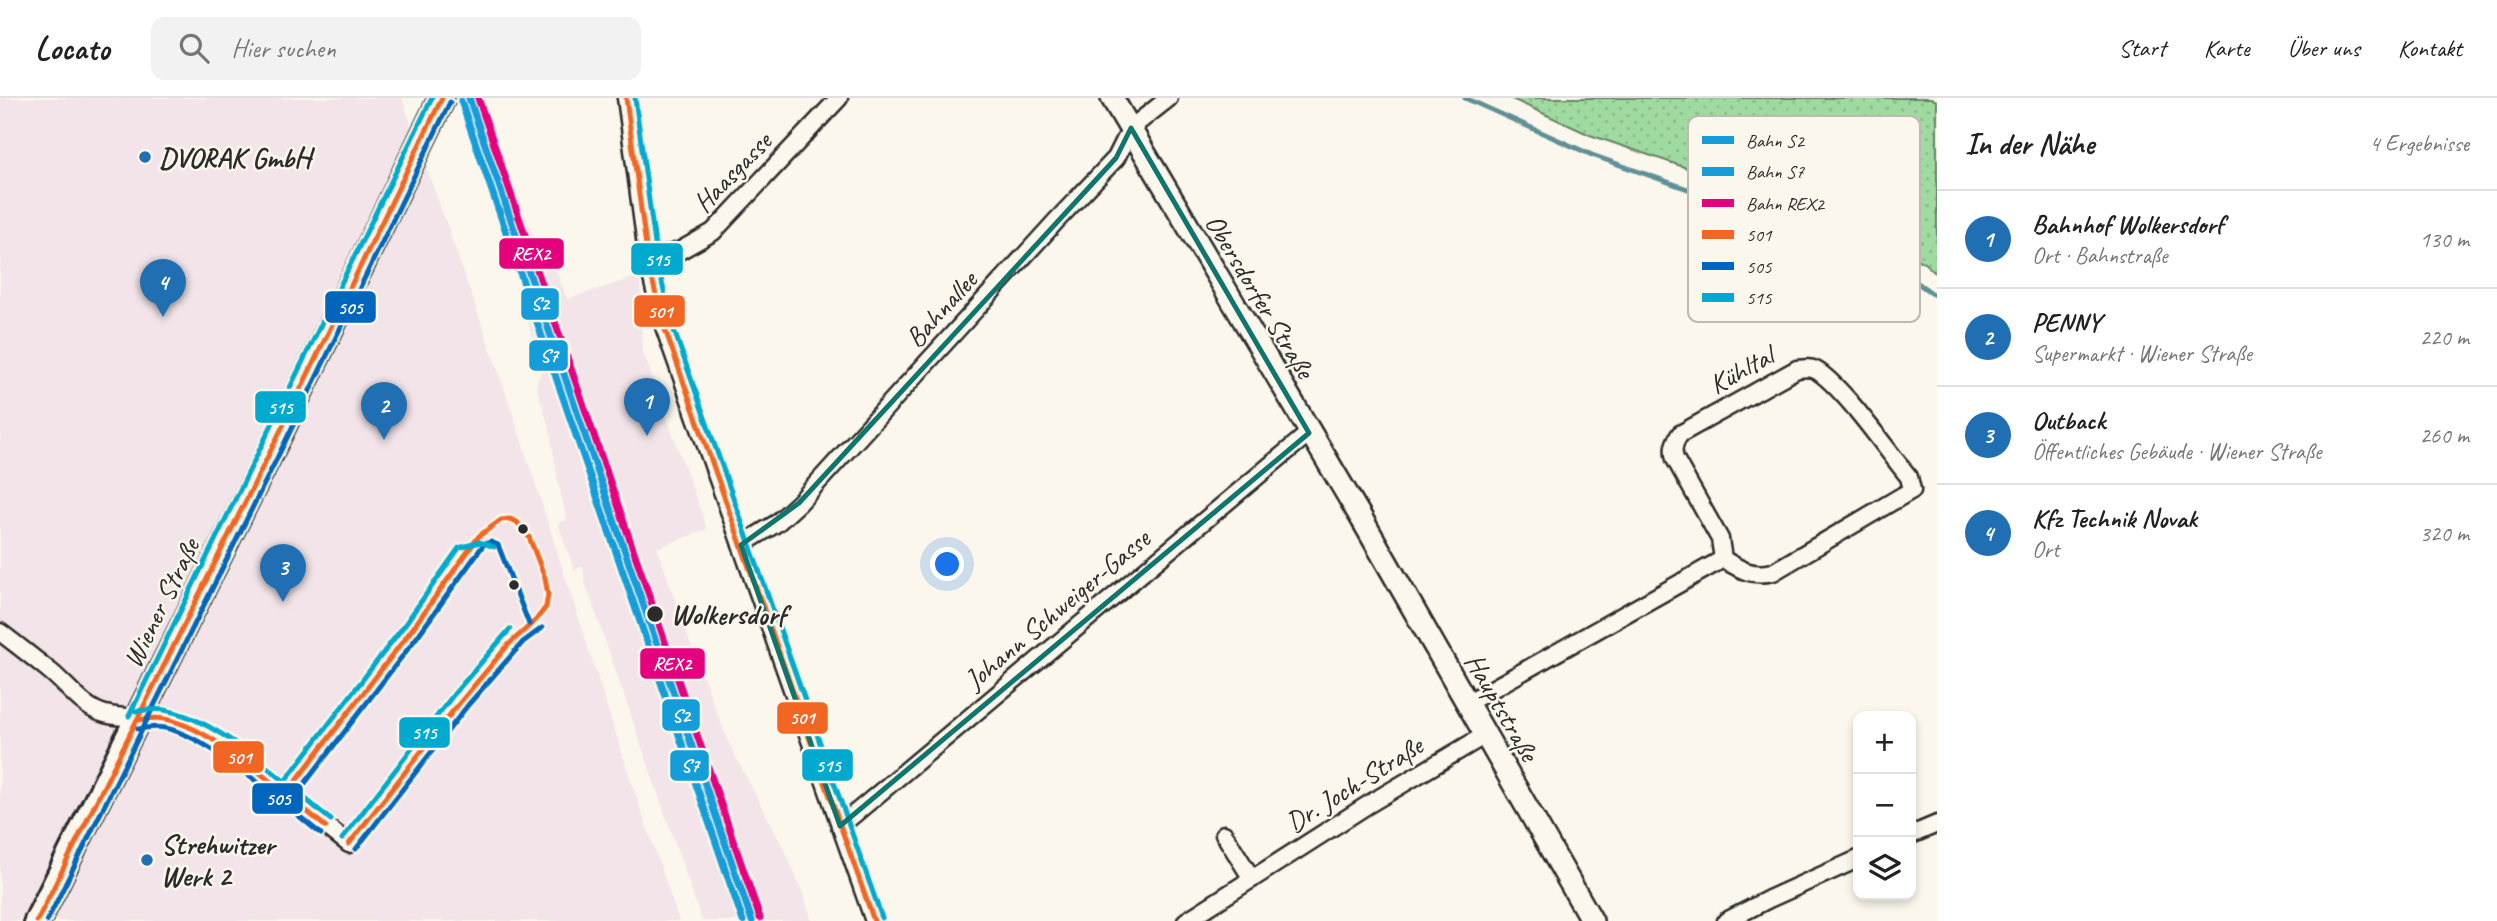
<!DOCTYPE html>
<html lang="de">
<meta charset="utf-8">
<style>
body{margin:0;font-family:Caveat,sans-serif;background:#f2f2f2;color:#222}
.controls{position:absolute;right:21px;bottom:21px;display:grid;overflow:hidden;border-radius:14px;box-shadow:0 4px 10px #0003}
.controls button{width:63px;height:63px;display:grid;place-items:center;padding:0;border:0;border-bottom:2px solid #e0e0e0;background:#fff;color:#222;font:35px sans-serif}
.you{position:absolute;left:948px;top:467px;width:24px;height:24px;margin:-18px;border:5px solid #fff;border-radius:50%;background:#1a73e8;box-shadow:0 0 0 10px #1a73e833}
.badge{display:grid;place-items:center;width:46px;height:46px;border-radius:50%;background:#1f6fb2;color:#fff;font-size:23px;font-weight:700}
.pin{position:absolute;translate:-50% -58px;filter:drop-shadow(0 2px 4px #0008)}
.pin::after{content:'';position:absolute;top:37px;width:24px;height:21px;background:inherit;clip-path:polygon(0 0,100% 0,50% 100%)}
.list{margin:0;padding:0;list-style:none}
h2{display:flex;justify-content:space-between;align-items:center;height:91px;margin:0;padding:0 28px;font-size:30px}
h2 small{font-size:23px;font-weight:400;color:#767676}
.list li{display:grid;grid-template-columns:46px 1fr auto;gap:21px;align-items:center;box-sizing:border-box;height:98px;padding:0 28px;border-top:2px solid #e0e0e0}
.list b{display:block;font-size:26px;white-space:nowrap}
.list p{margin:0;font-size:23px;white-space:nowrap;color:#767676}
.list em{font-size:23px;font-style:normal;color:#767676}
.icon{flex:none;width:38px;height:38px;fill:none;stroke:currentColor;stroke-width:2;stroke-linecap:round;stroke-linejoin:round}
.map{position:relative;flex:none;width:1937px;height:823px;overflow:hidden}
header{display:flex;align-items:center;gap:42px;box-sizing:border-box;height:98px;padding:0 35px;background:#fff;border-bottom:2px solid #e0e0e0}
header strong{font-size:33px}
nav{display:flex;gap:38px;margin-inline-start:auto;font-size:24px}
.search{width:490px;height:63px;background:#f2f2f2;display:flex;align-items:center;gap:18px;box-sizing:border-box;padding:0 24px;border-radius:14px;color:#767676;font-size:26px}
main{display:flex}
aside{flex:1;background:#fff}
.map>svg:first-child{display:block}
.built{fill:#f2e4e8}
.grass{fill:url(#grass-dots);stroke:#658266;stroke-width:2}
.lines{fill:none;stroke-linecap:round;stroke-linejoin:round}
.stream{stroke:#609097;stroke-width:5}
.street-casing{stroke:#2b2b2b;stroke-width:21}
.secondary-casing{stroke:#2b2b2b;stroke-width:26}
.primary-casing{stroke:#2b2b2b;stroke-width:30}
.street{stroke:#fbf7ec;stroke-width:16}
.secondary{stroke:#fbf7ec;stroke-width:21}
.primary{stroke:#fbf7ec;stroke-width:24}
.bus-1-casing{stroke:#fbf7ec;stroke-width:10}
.bus-2-casing{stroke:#fbf7ec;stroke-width:10}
.bus-3-casing{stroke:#fbf7ec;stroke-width:10}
.bus-1{stroke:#f26522;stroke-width:5}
.bus-2{stroke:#0065bd;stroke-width:5}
.bus-3{stroke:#00a9ce;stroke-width:5}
.rail-1-casing{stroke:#fbf7ec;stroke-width:12}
.rail-2-casing{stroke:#fbf7ec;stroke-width:12}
.rail-3-casing{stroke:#fbf7ec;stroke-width:12}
.rail-1{stroke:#159dd9;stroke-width:7}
.rail-2{stroke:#159dd9;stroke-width:7}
.rail-3{stroke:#e5007d;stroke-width:7}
.marked{fill:none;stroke:#0f766e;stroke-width:5;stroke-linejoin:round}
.poi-dot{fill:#1f6fb2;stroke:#fbf7ec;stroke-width:2.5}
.bus-dot{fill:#2b2b2b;stroke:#fbf7ec;stroke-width:2.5}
.labels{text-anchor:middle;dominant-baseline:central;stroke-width:5;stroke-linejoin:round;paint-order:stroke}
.poi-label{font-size:28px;font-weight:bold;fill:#2b2b2b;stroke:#fbf7ec;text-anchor:start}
.street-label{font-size:28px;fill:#2b2b2b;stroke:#fbf7ec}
.stop-label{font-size:28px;font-weight:bold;fill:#2b2b2b;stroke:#fbf7ec;text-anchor:start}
.key{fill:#fbf7ec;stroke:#bdbab2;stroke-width:2}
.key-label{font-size:19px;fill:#2b2b2b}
.line-badge{stroke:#fbf7ec;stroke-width:2.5}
.badge-label{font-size:19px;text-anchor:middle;font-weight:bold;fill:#fff}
</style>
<header>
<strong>Locato</strong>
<div class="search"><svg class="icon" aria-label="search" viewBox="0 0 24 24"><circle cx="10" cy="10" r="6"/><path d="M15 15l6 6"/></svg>Hier suchen</div>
<nav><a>Start</a><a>Karte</a><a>Über uns</a><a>Kontakt</a></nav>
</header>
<main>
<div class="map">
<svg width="1937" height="823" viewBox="0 0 1937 823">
<defs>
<pattern id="grass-dots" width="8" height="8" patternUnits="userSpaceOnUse" patternTransform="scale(1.75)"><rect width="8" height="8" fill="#9fdaa0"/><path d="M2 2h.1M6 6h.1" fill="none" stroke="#89bb8a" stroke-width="1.8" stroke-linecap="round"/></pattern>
</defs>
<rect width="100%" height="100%" fill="#fbf7ec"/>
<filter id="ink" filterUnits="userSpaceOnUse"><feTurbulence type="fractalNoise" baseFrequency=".0143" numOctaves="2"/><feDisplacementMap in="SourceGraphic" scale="14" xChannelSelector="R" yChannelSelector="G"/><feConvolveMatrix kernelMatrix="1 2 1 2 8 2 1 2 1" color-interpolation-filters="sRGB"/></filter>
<g filter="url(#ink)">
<g class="built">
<path d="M 0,0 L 402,0 L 510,307 L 627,671 L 679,823 L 0,823 Z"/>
<path d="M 492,33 L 544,164 L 552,161 L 567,201 L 640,178 L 642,251 L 707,431 L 657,450 L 690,545 L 730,648 L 785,753 L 802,793 L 812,823 L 702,823 L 585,484 L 583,468 L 574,472 L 558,425 L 567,422 L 558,383 L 550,332 L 536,288 L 541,273 L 517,181 L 472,40 Z"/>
</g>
<path class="grass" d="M 1510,0 L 1931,0 L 1937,3 L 1937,177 L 1926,166 L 1867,135 L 1734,86 L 1590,37 Z"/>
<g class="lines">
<path class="stream" d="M 1465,0 L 1592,57 L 1854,150 L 1908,178 L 1937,199"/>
<defs>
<g id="street">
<path d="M 626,0 L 648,163 L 662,223 L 874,823"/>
<path d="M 648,163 L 681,152 L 713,134 L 839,0"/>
<path d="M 741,447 L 777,425 L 799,405 L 1057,122 L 1116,60 L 1131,30 L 1169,0"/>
<path d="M 0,534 C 17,547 34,560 51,574 C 67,587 84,611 105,616 C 131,623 159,616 184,627 C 246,654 296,706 349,746"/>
<path d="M 1467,605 L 1723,461 C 1741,472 1752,479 1773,474 L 1912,392 L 1909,379 C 1885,350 1848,295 1819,274 C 1812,269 1805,270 1797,271 L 1680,336 C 1674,345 1672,351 1675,361 L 1720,441 L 1723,461"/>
<path d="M 840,728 L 1309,335"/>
<path d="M 1224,736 L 1252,781"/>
<path d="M 1911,737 L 1937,726"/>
<path d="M 1186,823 L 1369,706 L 1485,637"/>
<path d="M 1726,823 L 1769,801 L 1858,761"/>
</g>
<path id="secondary" d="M 1112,0 L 1363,423 L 1592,823"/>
<path id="primary" d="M 37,823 L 277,340 L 442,0"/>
</defs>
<use href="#street" class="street-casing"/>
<use href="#secondary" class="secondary-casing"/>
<use href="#primary" class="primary-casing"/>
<use href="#street" class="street"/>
<use href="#secondary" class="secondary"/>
<use href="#primary" class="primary"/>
<defs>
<g id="bus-1">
<path d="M 626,0 L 648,163 L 662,223 L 874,823"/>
<path d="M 137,622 C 146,621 155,619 164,621 C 212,628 287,698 326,729"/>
<path d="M 286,696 L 410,534 L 479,438 L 501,422 L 510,421 L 517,424 L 529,439 L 545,480 L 548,497 L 546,509 L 536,522 L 509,546 L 452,614 L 349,746"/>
<path d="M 37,823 L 277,340 L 442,0"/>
</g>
<g id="bus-2">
<path d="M 138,631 C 147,630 156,628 165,630 C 211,639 283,706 321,736"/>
<path d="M 293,701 L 417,539 L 484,446 L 491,444 L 498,447 L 529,526"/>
<path d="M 356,751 L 468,607 L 523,544 L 542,530"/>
<path d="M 47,823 L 285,344 L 450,4"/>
</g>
<g id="bus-3">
<path d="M 635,0 L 657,161 L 670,221 L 882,820"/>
<path d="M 136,613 C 147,612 158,610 169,613 C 223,624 288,688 331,722"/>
<path d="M 129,618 L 432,0"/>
<path d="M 279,691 L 403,529 L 459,450 L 480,444 L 494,449"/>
<path d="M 342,741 L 454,596 L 510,531"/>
</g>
</defs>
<use href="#bus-1" class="bus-1-casing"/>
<use href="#bus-2" class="bus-2-casing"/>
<use href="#bus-3" class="bus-3-casing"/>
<use href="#bus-1" class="bus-1"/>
<use href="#bus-2" class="bus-2"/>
<use href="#bus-3" class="bus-3"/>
<defs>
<path id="rail-1" d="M 469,0 L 752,823"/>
<path id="rail-2" d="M 461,3 L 743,823"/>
<path id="rail-3" d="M 478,0 L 760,820"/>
</defs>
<use href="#rail-1" class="rail-1-casing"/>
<use href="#rail-2" class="rail-2-casing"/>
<use href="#rail-3" class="rail-3-casing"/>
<use href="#rail-1" class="rail-1"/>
<use href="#rail-2" class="rail-2"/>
<use href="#rail-3" class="rail-3"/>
</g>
</g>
<path class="marked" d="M 1131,30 L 1309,335 L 840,728 L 741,447 L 799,405 L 1116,60 Z"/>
<g class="poi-dot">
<circle cx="145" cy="59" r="7"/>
<circle cx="147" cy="762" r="7"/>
</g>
<g class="bus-dot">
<circle cx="523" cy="431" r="6"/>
<circle cx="514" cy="487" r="6"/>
<circle cx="655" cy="516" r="9"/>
</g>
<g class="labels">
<g class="poi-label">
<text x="159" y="59">DVORAK GmbH</text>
<text x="161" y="746">Strehwitzer<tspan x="161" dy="32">Werk 2</tspan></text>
</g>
<g class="street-label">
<text transform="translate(732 74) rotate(-46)">Haasgasse</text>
<text transform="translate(1260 198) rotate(59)">Obersdorfer Straße</text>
<text transform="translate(941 211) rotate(-48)">Bahnallee</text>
<text transform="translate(1741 272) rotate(-29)">Kühltal</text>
<text transform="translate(161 505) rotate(-64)">Wiener Straße</text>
<text transform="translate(1057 511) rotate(-40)">Johann Schweiger-Gasse</text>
<text transform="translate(1502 609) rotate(60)">Hauptstraße</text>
<text transform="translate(1354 686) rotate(-32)">Dr. Joch-Straße</text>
</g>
<g class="stop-label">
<text x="671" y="516">Wolkersdorf</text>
</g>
</g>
<rect x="1688" y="18" width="232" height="206" rx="10" class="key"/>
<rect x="1702" y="38" width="32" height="8" fill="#159dd9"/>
<rect x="1702" y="69" width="32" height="9" fill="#159dd9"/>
<rect x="1702" y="101" width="32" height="8" fill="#e5007d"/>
<rect x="1702" y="132" width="32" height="9" fill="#f26522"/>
<rect x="1702" y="164" width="32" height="8" fill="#0065bd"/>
<rect x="1702" y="195" width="32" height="9" fill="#00a9ce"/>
<g class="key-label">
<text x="1746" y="49">Bahn S2</text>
<text x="1746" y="80">Bahn S7</text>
<text x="1746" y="112">Bahn REX2</text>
<text x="1746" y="143">501</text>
<text x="1746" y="175">505</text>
<text x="1746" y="206">515</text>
</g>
<g class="line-badge">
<rect x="498" y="139" width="67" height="33" rx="7" fill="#e5007d"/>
<rect x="630" y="144" width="54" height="34" rx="7" fill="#00a9ce"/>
<rect x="520" y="189" width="40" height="34" rx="7" fill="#159dd9"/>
<rect x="324" y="192" width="53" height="34" rx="7" fill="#0065bd"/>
<rect x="633" y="196" width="53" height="34" rx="7" fill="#f26522"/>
<rect x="528" y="241" width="41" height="33" rx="7" fill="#159dd9"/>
<rect x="254" y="292" width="53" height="34" rx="7" fill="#00a9ce"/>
<rect x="639" y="549" width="67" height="33" rx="7" fill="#e5007d"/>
<rect x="661" y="600" width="40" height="34" rx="7" fill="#159dd9"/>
<rect x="776" y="603" width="53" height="34" rx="7" fill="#f26522"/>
<rect x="398" y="618" width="53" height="33" rx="7" fill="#00a9ce"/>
<rect x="212" y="642" width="53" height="34" rx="7" fill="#f26522"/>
<rect x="801" y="650" width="53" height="34" rx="7" fill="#00a9ce"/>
<rect x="669" y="651" width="41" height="33" rx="7" fill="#159dd9"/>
<rect x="251" y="684" width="53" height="33" rx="7" fill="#0065bd"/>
</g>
<g class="badge-label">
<text x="531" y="162">REX2</text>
<text x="657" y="168">515</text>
<text x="540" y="212">S2</text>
<text x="350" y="216">505</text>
<text x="660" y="220">501</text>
<text x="549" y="264">S7</text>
<text x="280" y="316">515</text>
<text x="672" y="572">REX2</text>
<text x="681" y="624">S2</text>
<text x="802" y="626">501</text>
<text x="424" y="641">515</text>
<text x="239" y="666">501</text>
<text x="828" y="674">515</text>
<text x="690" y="674">S7</text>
<text x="278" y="707">505</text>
</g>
</svg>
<div class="controls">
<button>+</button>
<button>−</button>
<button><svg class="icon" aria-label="layers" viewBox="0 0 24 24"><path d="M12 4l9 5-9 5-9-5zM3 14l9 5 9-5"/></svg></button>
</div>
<div class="you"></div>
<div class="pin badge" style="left:647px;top:338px">1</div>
<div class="pin badge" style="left:384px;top:342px">2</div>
<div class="pin badge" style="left:283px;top:504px">3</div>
<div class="pin badge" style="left:163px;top:219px">4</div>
</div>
<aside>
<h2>In der Nähe<small>4 Ergebnisse</small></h2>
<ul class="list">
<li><span class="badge">1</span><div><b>Bahnhof Wolkersdorf</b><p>Ort · Bahnstraße</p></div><em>130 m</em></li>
<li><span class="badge">2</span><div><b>PENNY</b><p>Supermarkt · Wiener Straße</p></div><em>220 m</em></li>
<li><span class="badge">3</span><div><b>Outback</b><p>Öffentliches Gebäude · Wiener Straße</p></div><em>260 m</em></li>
<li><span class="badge">4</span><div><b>Kfz Technik Novak</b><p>Ort</p></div><em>320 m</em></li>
</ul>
</aside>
</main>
